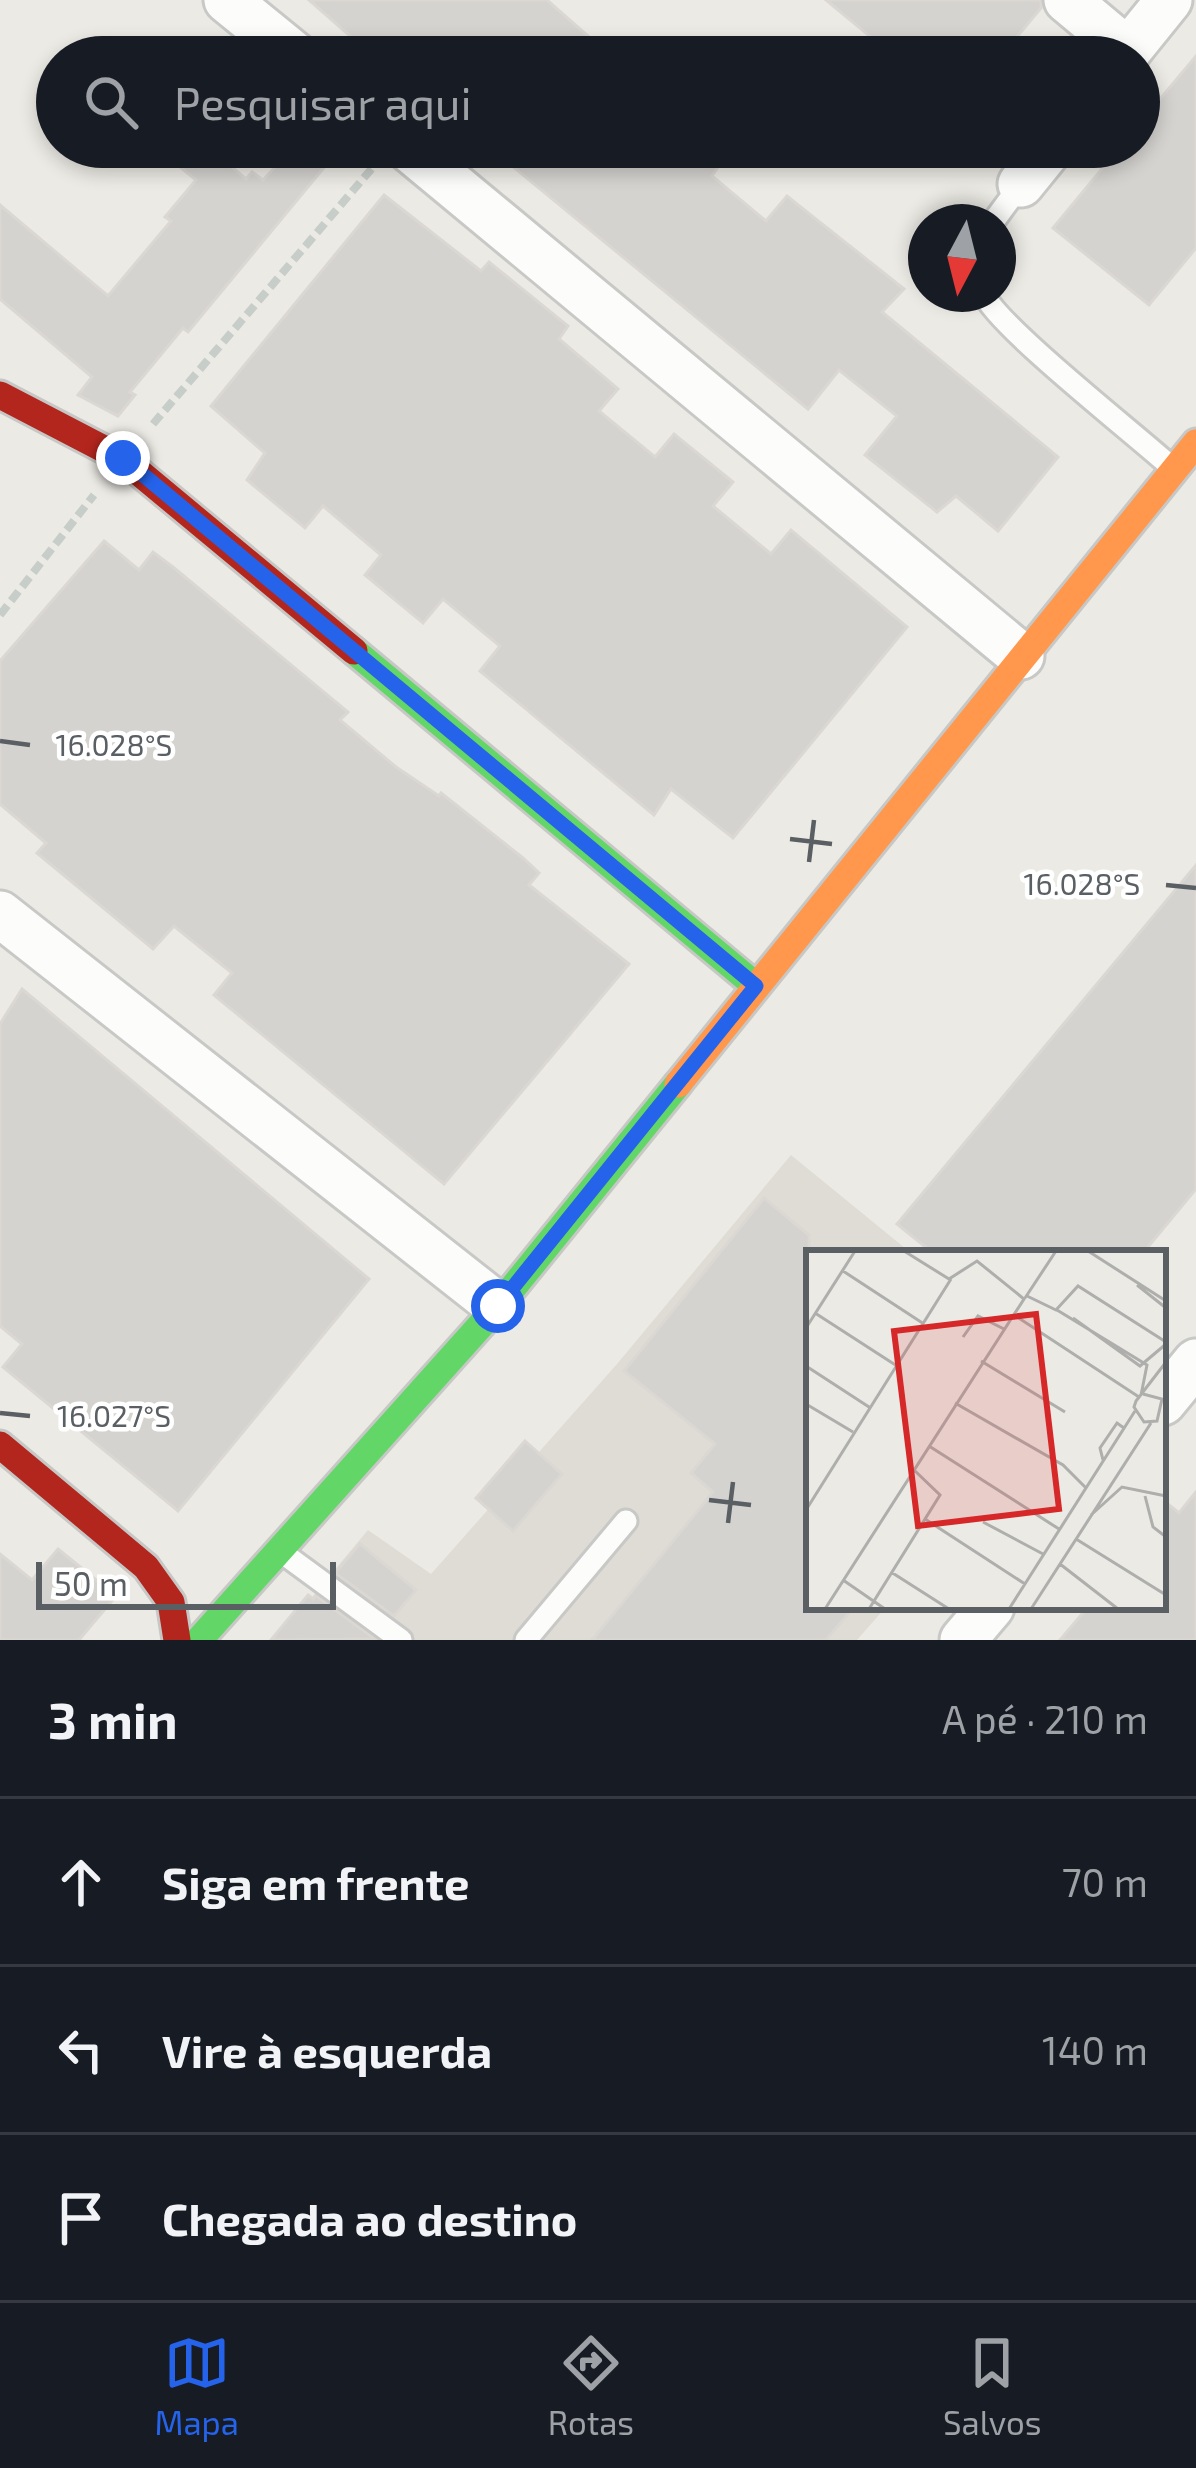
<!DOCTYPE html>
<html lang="pt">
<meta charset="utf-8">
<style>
body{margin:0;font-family:"Exo 2",sans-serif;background:#20242c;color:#f1f3f6}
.compass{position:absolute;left:908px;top:204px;width:108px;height:108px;border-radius:50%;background:#171b24;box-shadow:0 6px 18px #0003;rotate:187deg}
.scale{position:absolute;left:36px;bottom:30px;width:300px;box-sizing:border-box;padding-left:12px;border:6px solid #5a5f64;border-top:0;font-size:33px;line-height:42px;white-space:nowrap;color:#5a5f64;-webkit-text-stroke:9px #fff;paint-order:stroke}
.stop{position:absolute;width:36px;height:36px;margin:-27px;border:9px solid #2563eb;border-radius:50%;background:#fff}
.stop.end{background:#2563eb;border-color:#fff;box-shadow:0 3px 12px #0008}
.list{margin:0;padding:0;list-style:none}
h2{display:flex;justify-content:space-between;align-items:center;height:156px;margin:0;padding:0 48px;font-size:51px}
h2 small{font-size:39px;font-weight:400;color:#9ea1a6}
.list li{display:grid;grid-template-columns:78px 1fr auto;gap:36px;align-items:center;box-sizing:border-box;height:168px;padding:0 48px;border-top:3px solid #363941}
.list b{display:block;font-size:45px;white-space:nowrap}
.list em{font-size:39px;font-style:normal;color:#9ea1a6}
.icon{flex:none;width:66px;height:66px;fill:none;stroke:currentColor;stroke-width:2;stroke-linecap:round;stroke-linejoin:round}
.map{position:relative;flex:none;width:1196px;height:1640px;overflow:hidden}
.search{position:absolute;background:#171b24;box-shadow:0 6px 18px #0003;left:36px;right:36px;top:36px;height:132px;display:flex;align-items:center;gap:30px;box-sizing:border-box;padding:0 42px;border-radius:66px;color:#9ea1a6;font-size:45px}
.sheet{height:660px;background:#171b24}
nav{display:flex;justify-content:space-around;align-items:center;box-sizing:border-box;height:168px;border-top:3px solid #363941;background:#171b24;font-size:33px;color:#9ea1a6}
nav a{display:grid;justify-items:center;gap:6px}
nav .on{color:#2563eb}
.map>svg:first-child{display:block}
.education{fill:#dedcd4}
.building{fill:#d4d3cf;stroke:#dbd8d4;stroke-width:3}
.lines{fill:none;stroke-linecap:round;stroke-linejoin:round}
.lane-casing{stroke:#c8c8c7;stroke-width:27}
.street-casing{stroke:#c8c8c7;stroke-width:51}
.fast-casing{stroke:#c7c8c6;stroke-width:33}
.slow-casing{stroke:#c7c8c6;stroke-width:33}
.jam-casing{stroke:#c7c8c6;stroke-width:33}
.path{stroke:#c7cdc9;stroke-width:8;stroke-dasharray:12 6;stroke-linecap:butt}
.lane{stroke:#fcfcfb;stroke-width:21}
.street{stroke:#fcfcfb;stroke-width:45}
.fast{stroke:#63d668;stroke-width:27}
.slow{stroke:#ff974d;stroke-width:27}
.jam{stroke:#b3261e;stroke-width:27}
.route{stroke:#2563eb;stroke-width:15}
.ticks{fill:none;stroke:#5a5f64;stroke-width:4.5}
.inset-road{fill:none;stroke:#aeaead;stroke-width:3}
.view{fill:#d62828;fill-opacity:0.15;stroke:#d62828;stroke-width:6}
.inset-edge{fill:none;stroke:#5a5f64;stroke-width:6}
.ticks-label{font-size:30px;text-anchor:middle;fill:#5a5f64;stroke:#fff;stroke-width:9;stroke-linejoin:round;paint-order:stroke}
</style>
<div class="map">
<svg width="1196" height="1640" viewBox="0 0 1196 1640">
<rect width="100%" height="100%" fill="#eceae4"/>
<path class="education" d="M 791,1155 L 911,1253 L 809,1253 L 809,1607 L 886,1607 L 857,1640 L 276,1640 L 368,1530 L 431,1574 L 617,1364 Z"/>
<g class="building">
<path d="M 309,0 L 547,0 L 612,57 L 374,57 Z"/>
<path d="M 826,0 L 1041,0 L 1041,8 L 1000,57 L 895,57 Z"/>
<path d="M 1196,56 L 1196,248 L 1149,305 L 1053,228 L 1120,147 L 1139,147 L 1139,124 Z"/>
<path d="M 156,147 L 208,147 L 246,179 L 252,172 L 263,180 L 294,147 L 341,147 L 188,332 L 183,328 L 130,392 L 135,395 L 118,416 L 78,395 L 92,377 L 0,299 L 0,205 L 108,296 L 171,221 L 165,217 L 196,180 Z"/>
<path d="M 489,147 L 731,147 L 712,176 L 766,221 L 787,196 L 904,289 L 882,312 L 1058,457 L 998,531 L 956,496 L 937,512 L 865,455 L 897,416 L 839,370 L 808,409 Z"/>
<path d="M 384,195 L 481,271 L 489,262 L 568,326 L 559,339 L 618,389 L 599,411 L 655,457 L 674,434 L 733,482 L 713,506 L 771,554 L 791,530 L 907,627 L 733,838 L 671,789 L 654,815 L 480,671 L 500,646 L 443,599 L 423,623 L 365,575 L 381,555 L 323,506 L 305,528 L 247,480 L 265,453 L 211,406 Z"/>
<path d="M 104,541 L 139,570 L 153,552 L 173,567 L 348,712 L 340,720 L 396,767 L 439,796 L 441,793 L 523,858 L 539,873 L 529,885 L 629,964 L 444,1184 L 214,995 L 232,973 L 174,926 L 153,949 L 37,853 L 46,843 L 0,804 L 0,661 Z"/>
<path d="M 1196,865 L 1196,1189 L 1143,1253 L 933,1253 L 897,1224 Z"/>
<path d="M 22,989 L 369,1279 L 178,1511 L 3,1367 L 22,1344 L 0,1326 L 0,1024 Z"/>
<path d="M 764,1198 L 809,1235 L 809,1607 L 854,1607 L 826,1640 L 592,1640 L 713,1492 L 691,1473 L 715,1444 L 624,1371 Z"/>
<path d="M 525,1441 L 562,1474 L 513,1531 L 476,1498 Z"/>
<path d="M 1196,1492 L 1196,1640 L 1060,1640 L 1088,1607 L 1163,1607 L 1163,1500 L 1179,1513 Z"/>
<path d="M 360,1544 L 416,1590 L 394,1616 L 335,1573 Z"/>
<path d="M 58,1549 L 116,1596 L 79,1640 L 0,1640 L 0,1554 L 32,1580 Z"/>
<path d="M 308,1595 L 313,1599 L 316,1596 L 375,1639 L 271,1640 Z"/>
</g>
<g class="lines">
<defs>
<g id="lane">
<path d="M 993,222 L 1021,184"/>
<path d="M 984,294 C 996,325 1136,435 1169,465"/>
<path d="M 284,1554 L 401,1640"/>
<path d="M 526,1640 L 626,1521"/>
</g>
<g id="street">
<path d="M 227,0 L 297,57"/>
<path d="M 1067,0 L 1128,51"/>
<path d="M 1123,57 L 1169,0"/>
<path d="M 407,147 L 1021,656"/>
<path d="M 1021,184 L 1051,147"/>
<path d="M 0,914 L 498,1306"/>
<path d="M 1163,1402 L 1196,1362"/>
<path d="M 963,1640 L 991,1607"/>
</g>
<g id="fast">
<path d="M 354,651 L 756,986"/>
<path d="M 199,1640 L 498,1306 L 678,1084"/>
</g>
<path id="slow" d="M 678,1084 L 1196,443"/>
<g id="jam">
<path d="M 0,395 L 123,459 L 354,651"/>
<path d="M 0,1445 L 146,1567 L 171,1602 L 177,1640"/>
</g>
</defs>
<use href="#lane" class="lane-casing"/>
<use href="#street" class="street-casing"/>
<use href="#fast" class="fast-casing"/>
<use href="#slow" class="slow-casing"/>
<use href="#jam" class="jam-casing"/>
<g class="path">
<path d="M 153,424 L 374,166"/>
<path d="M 0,615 L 94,495"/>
</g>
<use href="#lane" class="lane"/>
<use href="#street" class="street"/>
<use href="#fast" class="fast"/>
<use href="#slow" class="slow"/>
<use href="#jam" class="jam"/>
</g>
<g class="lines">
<path class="route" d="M 123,458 L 756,986 L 498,1306"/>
</g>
<path class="ticks" d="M 0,741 L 30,745M 790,839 L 832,844M 809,862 L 814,820M 1166,885 L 1196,888M 0,1413 L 30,1416M 709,1500 L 751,1505M 728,1523 L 733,1482"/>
<g transform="translate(806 1250)">
<rect width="360" height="360" fill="#eceae4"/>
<path class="inset-road" d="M 282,1 L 360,51M 37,21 L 118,74M 331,35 L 360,58M 221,46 L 250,60 L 272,36 L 360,92M 219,48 L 250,1M 251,60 L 341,115 L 335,145M 9,63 L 91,116M 208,65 L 333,147M 267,68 L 334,116 L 360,94M 0,78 L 49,1M 157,87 L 172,66 L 198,79M 175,111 L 259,162M 0,116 L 63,157M 337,144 L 356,149 L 351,171 L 338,172 L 328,157 L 330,151 L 360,112M 149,153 L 257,215 L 280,238M 0,154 L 47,182M 123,196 L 253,279M 297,210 L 294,198 L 311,173 L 318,178M 339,246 L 347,277 L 360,287M 0,260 L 145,29M 285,265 L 316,237 L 360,246M 119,269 L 219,334M 177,272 L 237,304M 270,289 L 360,345M 254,314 L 312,359M 85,322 L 143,359M 37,330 L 79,359M 19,359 L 218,49 L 171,11 L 143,29 L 98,1M 63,359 L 134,245 L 108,220M 203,359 L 329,161M 225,359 L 345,173"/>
<path class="view" d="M 230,64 L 253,259 L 112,276 L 88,81 Z"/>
<rect width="360" height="360" class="inset-edge"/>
</g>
<g class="ticks-label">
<text x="114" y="756">16.028°S</text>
<text x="1082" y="895">16.028°S</text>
<text x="114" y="1427">16.027°S</text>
</g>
</svg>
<svg class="compass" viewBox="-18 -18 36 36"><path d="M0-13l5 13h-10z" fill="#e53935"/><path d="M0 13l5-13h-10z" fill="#9ea1a6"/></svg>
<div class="scale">50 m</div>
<div class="stop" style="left:498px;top:1306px"></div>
<div class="stop end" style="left:123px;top:458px"></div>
<div class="search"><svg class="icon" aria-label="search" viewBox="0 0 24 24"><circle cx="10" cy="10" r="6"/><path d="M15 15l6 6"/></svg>Pesquisar aqui</div>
</div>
<section class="sheet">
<h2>3 min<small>A pé · 210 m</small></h2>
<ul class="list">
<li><svg class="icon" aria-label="ahead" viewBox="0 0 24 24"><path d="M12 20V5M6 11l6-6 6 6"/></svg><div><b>Siga em frente</b></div><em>70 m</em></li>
<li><svg class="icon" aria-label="left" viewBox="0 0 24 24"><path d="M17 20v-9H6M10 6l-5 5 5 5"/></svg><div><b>Vire à esquerda</b></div><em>140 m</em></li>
<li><svg class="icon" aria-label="arrive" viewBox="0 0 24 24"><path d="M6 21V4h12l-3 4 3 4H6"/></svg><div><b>Chegada ao destino</b></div></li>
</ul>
</section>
<nav>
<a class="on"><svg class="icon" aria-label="map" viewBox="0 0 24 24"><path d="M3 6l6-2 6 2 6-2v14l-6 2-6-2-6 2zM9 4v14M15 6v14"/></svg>Mapa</a>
<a><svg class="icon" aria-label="directions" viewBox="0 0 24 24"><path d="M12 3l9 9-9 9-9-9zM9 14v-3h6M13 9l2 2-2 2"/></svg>Rotas</a>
<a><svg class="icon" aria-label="saved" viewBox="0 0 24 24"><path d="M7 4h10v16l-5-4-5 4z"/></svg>Salvos</a>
</nav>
